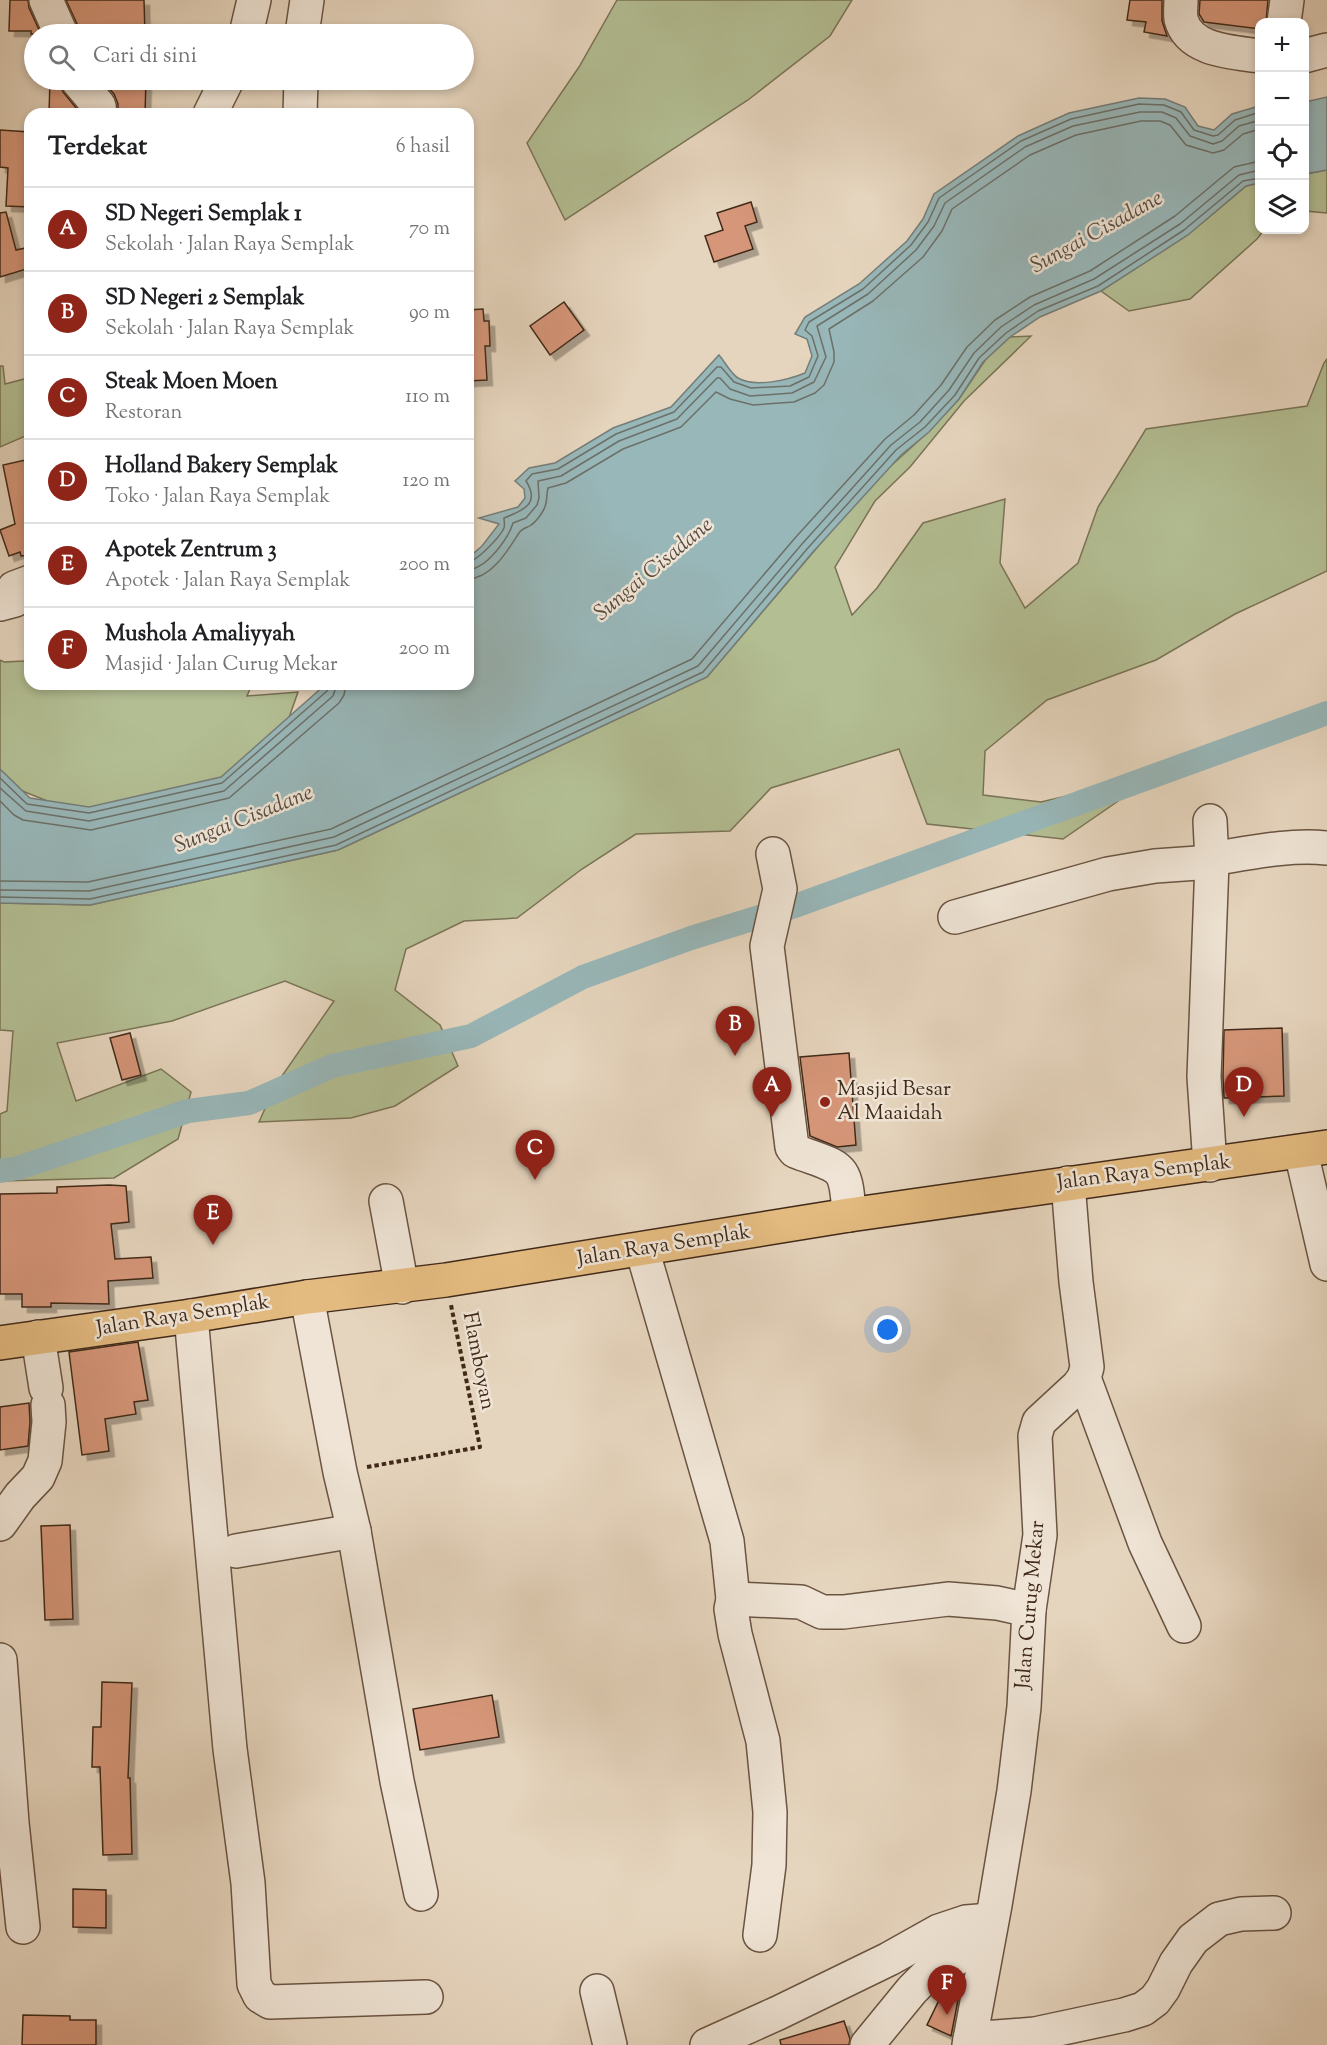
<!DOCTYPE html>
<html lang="id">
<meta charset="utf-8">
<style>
body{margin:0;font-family:"Sorts Mill Goudy",serif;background:#f2f2f2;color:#202124}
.controls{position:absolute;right:18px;top:18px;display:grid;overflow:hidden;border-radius:12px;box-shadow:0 3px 9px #0003}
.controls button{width:54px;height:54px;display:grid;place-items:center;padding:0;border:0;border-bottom:2px solid #e0e0e0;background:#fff;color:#202124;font:30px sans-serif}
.you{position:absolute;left:888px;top:1330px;width:21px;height:21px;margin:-15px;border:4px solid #fff;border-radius:50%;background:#1a73e8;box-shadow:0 0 0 9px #1a73e833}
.badge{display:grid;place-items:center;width:39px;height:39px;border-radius:50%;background:#8f2418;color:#fff;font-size:20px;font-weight:700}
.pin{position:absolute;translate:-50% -50px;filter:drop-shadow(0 2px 3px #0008)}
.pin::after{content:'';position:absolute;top:32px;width:21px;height:18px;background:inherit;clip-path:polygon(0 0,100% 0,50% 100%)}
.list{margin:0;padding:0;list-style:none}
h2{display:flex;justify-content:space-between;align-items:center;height:78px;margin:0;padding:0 24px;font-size:26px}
h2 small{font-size:20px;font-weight:400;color:#757577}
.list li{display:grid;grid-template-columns:39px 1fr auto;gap:18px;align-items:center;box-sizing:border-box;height:84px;padding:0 24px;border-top:2px solid #e0e0e0}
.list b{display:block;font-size:22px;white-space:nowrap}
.list p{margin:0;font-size:20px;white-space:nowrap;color:#757577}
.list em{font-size:20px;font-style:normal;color:#757577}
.icon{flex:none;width:33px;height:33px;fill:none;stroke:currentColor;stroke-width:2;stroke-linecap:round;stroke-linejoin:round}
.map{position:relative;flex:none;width:1327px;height:2045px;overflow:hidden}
.search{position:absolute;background:#fff;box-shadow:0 3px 9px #0003;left:24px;top:24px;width:450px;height:66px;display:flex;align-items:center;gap:15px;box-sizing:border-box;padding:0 21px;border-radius:33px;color:#757577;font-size:22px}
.panel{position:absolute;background:#fff;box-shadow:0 3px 9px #0003;left:24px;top:108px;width:450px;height:582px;border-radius:18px}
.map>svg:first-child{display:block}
.green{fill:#b3be93;stroke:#7a7456;stroke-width:1.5}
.water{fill:#98b7b9;stroke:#757e79;stroke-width:1.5}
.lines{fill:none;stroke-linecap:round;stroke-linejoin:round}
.shore{stroke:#6c7069;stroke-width:1.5}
.canal{stroke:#98b7b9;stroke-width:24}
.building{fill:#d69679;stroke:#402919;stroke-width:1.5;filter:url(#shadow)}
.minor-casing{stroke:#6a5442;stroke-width:36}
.major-casing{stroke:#402919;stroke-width:36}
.path{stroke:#402919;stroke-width:4;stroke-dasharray:4.5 3;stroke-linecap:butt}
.minor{stroke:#efe4d5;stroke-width:33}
.major{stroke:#e3ba7f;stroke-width:33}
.poi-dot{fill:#8f2418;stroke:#efe4d5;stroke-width:2}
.labels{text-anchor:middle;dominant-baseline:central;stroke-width:5;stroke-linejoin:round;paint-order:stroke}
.poi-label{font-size:21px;fill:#402919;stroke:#efe4d5;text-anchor:start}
.street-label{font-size:21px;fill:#402919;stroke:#efe4d5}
.water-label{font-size:22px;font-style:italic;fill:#564c41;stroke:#efe4d5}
</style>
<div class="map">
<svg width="1327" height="2045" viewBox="0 0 1327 2045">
<defs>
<filter id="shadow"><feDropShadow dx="5.5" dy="5.5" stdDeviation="0" flood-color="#0004"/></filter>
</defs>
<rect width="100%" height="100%" fill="#e6d5be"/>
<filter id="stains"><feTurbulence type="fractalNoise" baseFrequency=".00333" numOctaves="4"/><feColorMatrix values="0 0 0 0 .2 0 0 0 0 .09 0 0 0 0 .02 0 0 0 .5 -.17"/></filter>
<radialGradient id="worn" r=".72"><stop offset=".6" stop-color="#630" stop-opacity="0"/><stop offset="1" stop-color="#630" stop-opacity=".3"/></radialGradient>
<g class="green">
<path d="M 617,0 L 852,0 L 830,36 L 748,100 L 565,220 L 527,143 L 579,67 Z"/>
<path d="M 1327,170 L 1327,213 L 1305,211 L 1305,174 Z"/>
<path d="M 1259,183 L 1260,230 L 1264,230 L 1257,239 L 1190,299 L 1129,311 L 1101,291 L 1202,223 L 1246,186 Z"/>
<path d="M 1031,336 L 964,401 L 910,467 L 875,501 L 835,567 L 852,615 L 877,588 L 923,523 L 1005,499 L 1000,563 L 1025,608 L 1078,563 L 1098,507 L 1146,429 L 1307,406 L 1324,363 L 1327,359 L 1327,571 L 1235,614 L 1156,660 L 1047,700 L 985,751 L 983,795 L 1041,802 L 1156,775 L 1063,839 L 927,824 L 899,749 L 771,788 L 730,831 L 636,834 L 582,869 L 517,918 L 464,921 L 406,949 L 395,990 L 440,1025 L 458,1066 L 395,1106 L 351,1118 L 259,1122 L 275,1086 L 334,1001 L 285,981 L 172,1021 L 57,1043 L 76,1101 L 161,1069 L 191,1092 L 178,1139 L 114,1178 L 0,1181 L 0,1114 L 7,1111 L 13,1031 L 0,1030 L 0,903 L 90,905 L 338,850 L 707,677 L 827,536 L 883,473 L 925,435 L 959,399 L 986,359 L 1010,337 Z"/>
<path d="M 0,366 L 3,366 L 5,384 L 28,378 L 30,376 L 30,434 L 0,447 Z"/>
<path d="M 30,653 L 30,684 L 252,684 L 247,696 L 298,692 L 268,777 L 92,819 L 0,782 L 0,660 L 4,662 L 24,661 Z"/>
</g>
<g class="water">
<path d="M 1327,97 L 1327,170 L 1305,174 L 1305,102 Z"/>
<path d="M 1139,98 L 1165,99 L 1185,107 L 1198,126 L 1214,130 L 1232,114 L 1259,106 L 1259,183 L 1246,186 L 1188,235 L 1101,291 L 1040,317 L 1010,337 L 983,362 L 959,399 L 929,432 L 901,455 L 812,553 L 707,677 L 338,850 L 90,905 L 0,903 L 0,769 L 30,798 L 89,807 L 221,777 L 326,684 L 468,684 L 468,558 L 482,546 L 499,524 L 479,518 L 518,507 L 525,498 L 524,489 L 515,481 L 529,468 L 555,463 L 613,428 L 671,407 L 719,355 C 725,362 731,374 738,378 C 755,388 788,380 805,373 L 812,356 L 807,339 L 795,334 L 805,317 L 859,284 L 907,241 L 923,219 L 934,194 L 1018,136 L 1069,113 Z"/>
</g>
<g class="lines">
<g class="shore">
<path d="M 468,562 C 477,561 500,537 504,528 C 505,524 504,521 504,518 C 522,511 541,504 526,481 L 532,474 L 558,469 L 616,434 L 674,412 L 717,367 L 721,367 L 734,382 L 751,388 L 790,386 L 809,377 L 818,356 L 812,336 L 805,330 L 809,322 L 863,289 L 911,245 L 928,222 L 939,198 L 1021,141 L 1071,119 L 1139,104 L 1164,105 L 1181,112 L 1194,130 L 1213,136 L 1218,135 L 1235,120 L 1260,112"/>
<path d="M 468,570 C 487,568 508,539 513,523 L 526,518 L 537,505 L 539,498 L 538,481 L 561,476 L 619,441 L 677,419 L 717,378 L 720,378 L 730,389 L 750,396 L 792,393 L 814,382 L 826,357 L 817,326 L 868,294 L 916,250 L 934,226 L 945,203 L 1025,147 L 1073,126 L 1140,112 L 1162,112 L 1176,118 L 1190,136 L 1213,144 L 1222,141 L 1239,126 L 1260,120"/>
<path d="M 468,579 C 492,578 508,550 519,533 C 522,528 527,528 531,525 C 536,522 540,516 543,511 C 548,503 546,496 548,488 L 566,483 L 623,449 L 681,427 L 716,392 L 730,399 L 753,405 L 794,402 L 815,393 L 824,385 L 834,362 L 834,352 L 829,329 L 873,301 L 923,257 L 942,231 L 952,209 L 1030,155 L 1076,135 L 1141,121 L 1160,121 L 1170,125 L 1186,145 L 1213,153 L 1224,150 L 1243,134 L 1260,129"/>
<path d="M 0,778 L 27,804 L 89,813 L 222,783 L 327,691 L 330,684"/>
<path d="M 0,788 L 26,811 L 89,821 L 224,791 L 333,696 L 337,684"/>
<path d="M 0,801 L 14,815 L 23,820 L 91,830 L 229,798 L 339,703 L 344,695 L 346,684"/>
<path d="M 0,881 L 88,882 L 331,829 L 692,659 L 795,538 L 885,439 L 914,415 L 941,385 L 967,347 L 995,320 L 1030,297 L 1090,271 L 1175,216 L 1234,167 L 1260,161"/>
<path d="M 0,890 L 89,891 L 334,837 L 698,666 L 802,544 L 891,445 L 920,422 L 949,390 L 974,353 L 1001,327 L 1034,305 L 1094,279 L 1180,224 L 1239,175 L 1260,170"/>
<path d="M 0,897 L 90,899 L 336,845 L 703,672 L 807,549 L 896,450 L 925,427 L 955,395 L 979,358 L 1006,333 L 1038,311 L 1098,286 L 1184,230 L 1243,181 L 1260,178"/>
</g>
<path class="canal" d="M 0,1171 L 18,1168 L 188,1111 L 249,1103 L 332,1066 L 471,1036 L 583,977 L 691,938 L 795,906 L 1327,713"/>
</g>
<g class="building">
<path d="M 10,0 L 28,0 L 29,8 L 41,34 L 31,34 L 31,31 L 9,31 Z"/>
<path d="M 66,0 L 144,0 L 145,34 L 79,34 L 78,26 Z"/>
<path d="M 1130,0 L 1162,0 L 1162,21 L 1167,36 L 1144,32 L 1146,22 L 1127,20 Z"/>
<path d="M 1200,0 L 1268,0 L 1266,22 L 1260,22 L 1260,29 L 1204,22 L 1199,14 Z"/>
<path d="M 50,80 L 59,80 L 63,92 L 81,114 L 49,114 Z"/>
<path d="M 101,80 L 146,80 L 145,114 L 118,114 L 118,104 L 114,94 Z"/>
<path d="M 0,130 L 30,132 L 30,207 L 6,206 L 8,168 L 0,167 Z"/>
<path d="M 751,202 L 757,222 L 745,226 L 753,249 L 714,262 L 705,236 L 723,230 L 717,213 Z"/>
<path d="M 6,212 L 16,250 L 30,247 L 30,268 L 0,277 L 0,213 Z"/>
<path d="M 564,302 L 584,330 L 550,355 L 530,326 Z"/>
<path d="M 483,309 L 484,321 L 489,321 L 490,346 L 485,346 L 487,380 L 468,381 L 468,310 Z"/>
<path d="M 30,459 L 30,555 L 21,556 L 20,552 L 9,556 L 0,530 L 15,524 L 3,465 Z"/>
<path d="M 1282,1028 L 1284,1096 L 1224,1098 L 1223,1077 L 1224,1030 Z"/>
<path d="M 130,1033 L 141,1075 L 122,1080 L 110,1038 Z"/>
<path d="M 849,1053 L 856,1145 L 837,1147 L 810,1136 L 800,1057 Z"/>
<path d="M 109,1185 L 126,1186 L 129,1222 L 111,1224 L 115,1259 L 151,1257 L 153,1278 L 108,1281 L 109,1304 L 51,1303 L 51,1307 L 22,1307 L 22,1294 L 0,1294 L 0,1194 L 57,1193 L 57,1187 Z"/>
<path d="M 138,1342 L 148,1400 L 134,1402 L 136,1414 L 105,1419 L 109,1451 L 82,1455 L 69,1352 Z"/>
<path d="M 29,1403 L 30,1422 L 28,1446 L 0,1450 L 0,1407 Z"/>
<path d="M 70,1525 L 73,1619 L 45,1620 L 41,1526 Z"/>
<path d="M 102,1682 L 132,1683 L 128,1778 L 130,1778 L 132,1854 L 103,1855 L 100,1767 L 92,1767 L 93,1727 L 101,1727 Z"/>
<path d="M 492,1695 L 499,1737 L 420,1750 L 413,1709 Z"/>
<path d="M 73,1889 L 106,1890 L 106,1928 L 73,1927 Z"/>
<path d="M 943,1992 L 958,2000 L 951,2036 L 927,2025 Z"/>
<path d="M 23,2015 L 70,2016 L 70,2020 L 96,2020 L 96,2045 L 22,2045 Z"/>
<path d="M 844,2021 L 850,2039 L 849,2045 L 781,2045 L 780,2040 Z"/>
</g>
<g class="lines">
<defs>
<g id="minor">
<path d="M 46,0 L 61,34"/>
<path d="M 1181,0 C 1181,6 1180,13 1181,19 C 1189,51 1233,52 1260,56"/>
<path d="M 1284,22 L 1287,0"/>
<path d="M 246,34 L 254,0"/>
<path d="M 302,34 L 307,0"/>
<path d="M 1304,56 L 1327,50"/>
<path d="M 77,80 L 99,106 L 100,114"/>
<path d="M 210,114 L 227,80"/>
<path d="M 300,114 L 301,80"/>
<path d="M 0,604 L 15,600 L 14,588 L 30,582"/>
<path d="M 1210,821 L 1212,862 L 1204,1077 L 1210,1165"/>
<path d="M 773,854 L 780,889 L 767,946 L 792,1147 L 795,1151 C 842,1169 846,1162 849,1215"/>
<path d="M 1211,859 C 1249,853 1289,844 1327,848"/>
<path d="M 955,917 L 1108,874 L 1155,866 L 1212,862"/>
<path d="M 1301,1152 L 1327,1264"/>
<path d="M 386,1201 L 402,1287"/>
<path d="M 642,1249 L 727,1541 L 733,1599 L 731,1609 L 735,1634 L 763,1741 L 770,1812 L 769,1865 L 760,1935"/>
<path d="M 307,1297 L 340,1472 L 354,1531 L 397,1781 L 421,1894"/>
<path d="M 191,1316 L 230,1749 L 248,1883 L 254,1984 L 260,1996 L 270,2002 L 426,1997"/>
<path d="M 38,1337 L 46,1388"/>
<path d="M 1084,1378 L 1145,1543 L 1184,1626"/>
<path d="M 0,1524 L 20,1496 L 38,1477 L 45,1461 L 49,1422 L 48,1405"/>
<path d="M 236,1551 L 354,1531"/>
<path d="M 733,1599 L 801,1602 L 822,1612 L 843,1612 L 948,1599 L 997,1603 L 1029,1610"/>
<path d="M 0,1660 L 12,1823 L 23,1927"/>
<path d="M 597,1991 L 610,2045"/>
<path d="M 970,2039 L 1035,2034 L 1124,2015 L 1143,2009 L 1155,2000 L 1163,1989 L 1176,1963 L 1193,1939 L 1219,1919 L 1241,1914 L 1274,1913"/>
<path d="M 707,2045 L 778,2013 L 889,1959 L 939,1931 L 966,1922 L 991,1920"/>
<path d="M 867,2045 L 912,1990 L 928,1974 L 987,1942"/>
<path d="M 969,2045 L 995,1905 L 1014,1791 L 1024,1707 L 1029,1610 L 1040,1535 L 1035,1436 L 1039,1422 L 1078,1386 L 1084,1378 L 1087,1367 L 1076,1282 L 1068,1183"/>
</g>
<path id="major" d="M 0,1343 L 191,1316 L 307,1297 L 446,1280 L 849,1215 L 1327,1147"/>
</defs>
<use href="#minor" class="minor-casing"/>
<use href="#major" class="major-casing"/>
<path class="path" d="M 367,1467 L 480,1447 L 451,1305"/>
<use href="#minor" class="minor"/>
<use href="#major" class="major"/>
</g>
<circle class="poi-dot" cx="825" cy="1102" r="6"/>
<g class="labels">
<g class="poi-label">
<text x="837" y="1090">Masjid Besar<tspan x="837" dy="24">Al Maaidah</tspan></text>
</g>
<g class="street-label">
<text transform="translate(1144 1173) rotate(-7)">Jalan Raya Semplak</text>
<text transform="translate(664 1246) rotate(-9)">Jalan Raya Semplak</text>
<text transform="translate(183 1316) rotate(-9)">Jalan Raya Semplak</text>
<text transform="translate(478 1361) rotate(79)">Flamboyan</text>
<text transform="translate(1031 1605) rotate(-85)">Jalan Curug Mekar</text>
</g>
<g class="water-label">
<text transform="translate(1097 233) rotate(-29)">Sungai Cisadane</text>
<text transform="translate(654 570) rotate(-40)">Sungai Cisadane</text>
<text transform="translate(244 820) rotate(-22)">Sungai Cisadane</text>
</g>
</g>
<rect width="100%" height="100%" filter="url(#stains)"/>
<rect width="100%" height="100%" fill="url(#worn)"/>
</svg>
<div class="controls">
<button>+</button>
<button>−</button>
<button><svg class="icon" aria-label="locate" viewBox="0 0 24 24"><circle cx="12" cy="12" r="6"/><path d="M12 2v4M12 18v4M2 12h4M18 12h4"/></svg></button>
<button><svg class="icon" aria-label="layers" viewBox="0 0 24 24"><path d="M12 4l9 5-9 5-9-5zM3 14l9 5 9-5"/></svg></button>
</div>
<div class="you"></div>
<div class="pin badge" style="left:772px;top:1117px">A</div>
<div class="pin badge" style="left:735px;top:1056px">B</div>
<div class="pin badge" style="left:535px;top:1180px">C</div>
<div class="pin badge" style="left:1244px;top:1117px">D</div>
<div class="pin badge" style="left:213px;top:1245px">E</div>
<div class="pin badge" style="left:947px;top:2015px">F</div>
<div class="search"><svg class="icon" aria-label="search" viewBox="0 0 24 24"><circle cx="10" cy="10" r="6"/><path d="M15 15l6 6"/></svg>Cari di sini</div>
<section class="panel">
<h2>Terdekat<small>6 hasil</small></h2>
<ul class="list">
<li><span class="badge">A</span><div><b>SD Negeri Semplak 1</b><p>Sekolah · Jalan Raya Semplak</p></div><em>70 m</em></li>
<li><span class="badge">B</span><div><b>SD Negeri 2 Semplak</b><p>Sekolah · Jalan Raya Semplak</p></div><em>90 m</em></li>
<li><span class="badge">C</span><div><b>Steak Moen Moen</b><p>Restoran</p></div><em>110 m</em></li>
<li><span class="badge">D</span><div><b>Holland Bakery Semplak</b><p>Toko · Jalan Raya Semplak</p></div><em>120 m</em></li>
<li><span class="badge">E</span><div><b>Apotek Zentrum 3</b><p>Apotek · Jalan Raya Semplak</p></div><em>200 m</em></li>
<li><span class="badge">F</span><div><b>Mushola Amaliyyah</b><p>Masjid · Jalan Curug Mekar</p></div><em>200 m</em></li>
</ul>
</section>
</div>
